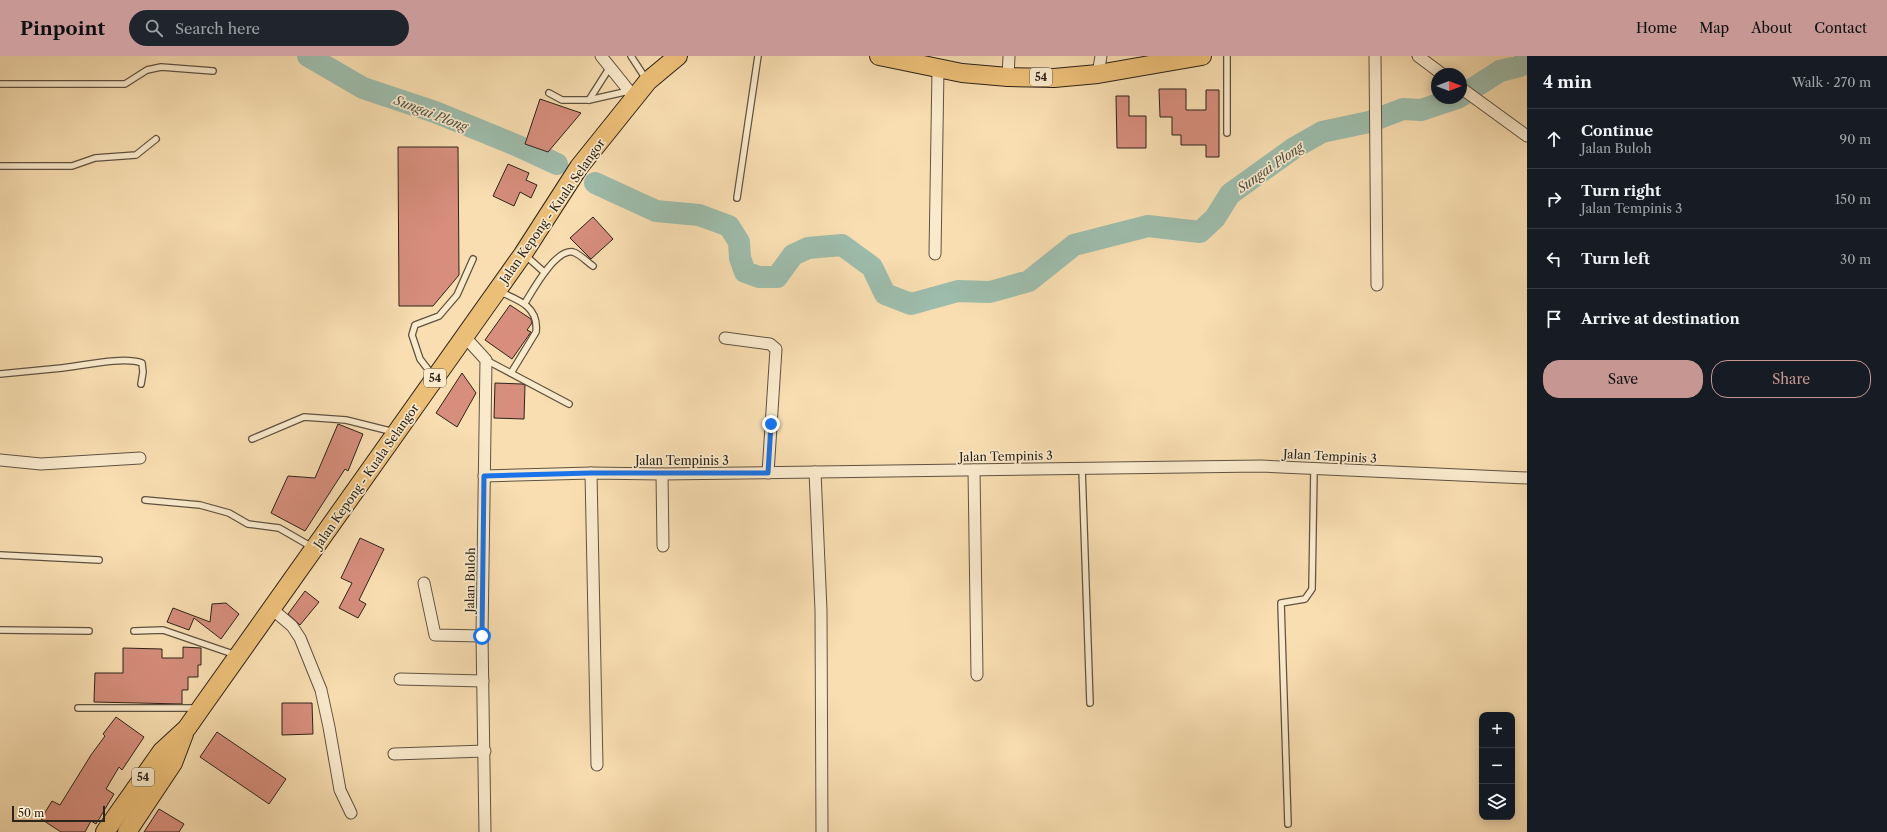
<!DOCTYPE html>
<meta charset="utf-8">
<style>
body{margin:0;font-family:"Libre Caslon Text",serif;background:#20242c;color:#f1f3f6}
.controls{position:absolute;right:12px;bottom:12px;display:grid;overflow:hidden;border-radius:8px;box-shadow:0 2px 10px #0003}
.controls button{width:36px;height:36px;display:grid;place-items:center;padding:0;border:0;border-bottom:1px solid #363941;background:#171b24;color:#f1f3f6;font:20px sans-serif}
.compass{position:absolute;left:1431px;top:12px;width:36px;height:36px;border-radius:50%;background:#171b24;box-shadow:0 2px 10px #0003;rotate:90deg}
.scale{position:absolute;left:12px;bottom:10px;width:93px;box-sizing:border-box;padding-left:4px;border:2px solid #2c231a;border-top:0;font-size:11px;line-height:14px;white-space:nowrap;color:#2c231a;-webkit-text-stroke:3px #faeacc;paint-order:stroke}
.stop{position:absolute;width:12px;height:12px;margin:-9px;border:3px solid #1a73e8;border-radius:50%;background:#fff}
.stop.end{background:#1a73e8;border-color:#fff;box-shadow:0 1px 4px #0008}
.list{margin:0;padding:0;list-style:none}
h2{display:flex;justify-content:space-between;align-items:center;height:52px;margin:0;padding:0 16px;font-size:17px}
h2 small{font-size:13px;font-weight:400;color:#9ea1a6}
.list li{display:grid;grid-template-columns:26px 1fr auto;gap:12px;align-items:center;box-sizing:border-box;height:60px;padding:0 16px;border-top:1px solid #363941}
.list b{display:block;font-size:15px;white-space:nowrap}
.list p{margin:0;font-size:13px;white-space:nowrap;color:#9ea1a6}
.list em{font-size:13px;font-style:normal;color:#9ea1a6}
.actions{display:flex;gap:8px;padding:12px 16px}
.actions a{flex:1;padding:9px 0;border:1px solid #c59692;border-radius:16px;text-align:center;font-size:14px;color:#c59692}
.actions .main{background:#c59692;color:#111}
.icon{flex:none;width:22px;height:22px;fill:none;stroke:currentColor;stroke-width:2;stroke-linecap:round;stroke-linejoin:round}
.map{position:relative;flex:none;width:1527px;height:776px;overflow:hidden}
header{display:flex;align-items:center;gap:24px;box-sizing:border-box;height:56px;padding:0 20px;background:#c59692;color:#111}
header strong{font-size:19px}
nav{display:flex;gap:22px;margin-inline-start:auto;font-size:14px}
.search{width:280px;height:36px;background:#20242c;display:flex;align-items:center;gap:10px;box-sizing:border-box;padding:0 14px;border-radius:22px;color:#9ea1a6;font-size:15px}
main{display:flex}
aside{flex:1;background:#171b24}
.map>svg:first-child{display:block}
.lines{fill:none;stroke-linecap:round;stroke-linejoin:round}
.river{stroke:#9dbcab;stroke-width:22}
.building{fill:#d78e7d;stroke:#2c231a}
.service-casing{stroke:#5f5240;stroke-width:8}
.minor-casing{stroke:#5f5240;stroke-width:13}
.trunk-casing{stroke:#2c231a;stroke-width:20}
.service{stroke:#faeacc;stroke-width:5.5}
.minor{stroke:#faeacc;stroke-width:11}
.trunk{stroke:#ecbf78;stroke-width:18}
.route{stroke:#1a73e8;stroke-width:5}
.labels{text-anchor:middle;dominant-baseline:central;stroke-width:3.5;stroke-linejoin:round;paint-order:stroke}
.shield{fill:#faeacc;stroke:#6a5f4f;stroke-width:1}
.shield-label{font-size:11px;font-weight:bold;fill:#2c231a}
.street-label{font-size:12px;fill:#2c231a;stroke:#faeacc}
.water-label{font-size:13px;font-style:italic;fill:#4e5146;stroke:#faeacc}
</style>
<header>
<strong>Pinpoint</strong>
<div class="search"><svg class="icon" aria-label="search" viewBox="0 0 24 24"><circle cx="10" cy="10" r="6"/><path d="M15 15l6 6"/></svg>Search here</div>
<nav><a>Home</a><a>Map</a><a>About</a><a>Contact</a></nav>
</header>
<main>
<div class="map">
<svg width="1527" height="776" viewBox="0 0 1527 776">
<rect width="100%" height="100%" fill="#f8deb1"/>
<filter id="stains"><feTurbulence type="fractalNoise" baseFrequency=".005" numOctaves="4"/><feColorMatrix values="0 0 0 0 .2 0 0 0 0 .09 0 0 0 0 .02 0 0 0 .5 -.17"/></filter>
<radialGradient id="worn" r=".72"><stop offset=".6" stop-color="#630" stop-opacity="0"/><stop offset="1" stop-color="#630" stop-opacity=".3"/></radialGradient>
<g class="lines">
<g class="river">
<path d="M 308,0 L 363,32 L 435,56 L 518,90 L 557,108"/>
<path d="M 1461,40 L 1500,15 L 1520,10 L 1527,3"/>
<path d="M 595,127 L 656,155 L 699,159 L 729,170 L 739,186 L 740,202 L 745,216 L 759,221 L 777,221 L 793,199 L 808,192 L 842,189 L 872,211 L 885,238 L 911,248 L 958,235 L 990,236 L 1029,225 L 1074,189 L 1148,170 L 1200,176 L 1215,162 L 1230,138 L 1294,92 L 1322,76 L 1369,66 L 1403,53 L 1421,54 L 1457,42"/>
</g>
</g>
<g class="building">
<path d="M 1159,33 L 1186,33 L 1186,54 L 1206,54 L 1206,34 L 1219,34 L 1219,101 L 1206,101 L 1206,89 L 1181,89 L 1181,79 L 1172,79 L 1172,61 L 1160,61 Z"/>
<path d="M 1116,40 L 1129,40 L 1129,60 L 1146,60 L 1146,92 L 1117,92 Z"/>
<path d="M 540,43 L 581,57 L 548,96 L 525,88 Z"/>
<path d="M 398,91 L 458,91 L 459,219 L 433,250 L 399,250 Z"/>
<path d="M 508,108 L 529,117 L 526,124 L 537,129 L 531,142 L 520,136 L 514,150 L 493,140 Z"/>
<path d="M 593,161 L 613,183 L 591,203 L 570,182 Z"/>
<path d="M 510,249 L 531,263 L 532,267 L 527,274 L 531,276 L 512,303 L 485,284 Z"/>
<path d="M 462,317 L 476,337 L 457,371 L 436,357 Z"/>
<path d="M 495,327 L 522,328 L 525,329 L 524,363 L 494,362 Z"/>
<path d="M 338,368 L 363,378 L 348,415 L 345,413 L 305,475 L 271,457 L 288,420 L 315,422 Z"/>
<path d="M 360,482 L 384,493 L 359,544 L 366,548 L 358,562 L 339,552 L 352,527 L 341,522 Z"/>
<path d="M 305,535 L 319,546 L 300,569 L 288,558 Z"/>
<path d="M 226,547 L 239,558 L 221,583 L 194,562 L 189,574 L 167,566 L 173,552 L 210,566 L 212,548 Z"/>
<path d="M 183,591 L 201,592 L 201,609 L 198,609 L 198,621 L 188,621 L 188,634 L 182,634 L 182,648 L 94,646 L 95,617 L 123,617 L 123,592 L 162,593 L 162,602 L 183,602 Z"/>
<path d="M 282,647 L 312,647 L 313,678 L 282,679 Z"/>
<path d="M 116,661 L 144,681 L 122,714 L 119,711 L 106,733 L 114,738 L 96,768 L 91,765 L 85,776 L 61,776 L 41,763 L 52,745 L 60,749 L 91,699 L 105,680 L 103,678 Z"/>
<path d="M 217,676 L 286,723 L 269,748 L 200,701 Z"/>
<path d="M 159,753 L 184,768 L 179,776 L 144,776 Z"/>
</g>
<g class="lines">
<defs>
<g id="service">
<path d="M 631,0 L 646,23"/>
<path d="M 1227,0 L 1227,77"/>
<path d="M 0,28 L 125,28 L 147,14 L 161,11 L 213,15"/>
<path d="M 549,37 L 562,44 L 589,44 L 629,35"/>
<path d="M 589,44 L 610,11"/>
<path d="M 0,110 L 72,110 L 95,102 L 136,99 L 156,83"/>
<path d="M 737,142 L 758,0"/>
<path d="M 525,199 L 544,216"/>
<path d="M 500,236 C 519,244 539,251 536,276 L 511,317"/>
<path d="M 525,247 C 533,234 555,193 573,196 C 580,198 587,206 593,210"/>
<path d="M 486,304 L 569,348"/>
<path d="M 0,318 C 21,316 41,314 62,312 C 82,310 123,300 142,307 L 143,316 L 141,328"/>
<path d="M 434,321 L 420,303 L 412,279 L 415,269 L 439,260 L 457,239 L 473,203"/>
<path d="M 252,383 L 304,361 L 346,364 L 394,376"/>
<path d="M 1082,412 L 1090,647"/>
<path d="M 145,444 L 200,449 L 229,457 L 248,468 L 279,472 L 312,491"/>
<path d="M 0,499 L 99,504"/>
<path d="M 0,574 L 89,575"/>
<path d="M 134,575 L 163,574 L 236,599"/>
<path d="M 78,652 L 197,652"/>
<path d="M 1288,768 L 1281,547 L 1305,543 L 1312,533 L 1314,413"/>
</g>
<g id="minor">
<path d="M 601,0 L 634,41"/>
<path d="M 1375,0 L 1377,229"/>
<path d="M 1418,0 L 1442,18"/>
<path d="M 1098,18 L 1101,0"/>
<path d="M 1008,21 L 1009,0"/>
<path d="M 1461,32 L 1527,80"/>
<path d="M 935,198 L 938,13"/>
<path d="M 465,281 L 486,304 L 482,580 L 485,776"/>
<path d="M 725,282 L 770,288 L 776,293 L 768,417"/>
<path d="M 0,404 L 41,408 L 140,402"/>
<path d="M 974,414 L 977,619"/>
<path d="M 815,416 L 821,554 L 822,776"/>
<path d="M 591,417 L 597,709"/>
<path d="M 662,418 L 663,490"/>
<path d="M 484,420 L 591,417 L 662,418 L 1261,410 L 1527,422"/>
<path d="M 424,527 L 435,579 L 482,580"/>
<path d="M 272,553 L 292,570 L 300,582 L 321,634 L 329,671 L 340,734 L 351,757"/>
<path d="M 400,623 L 483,625"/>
<path d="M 394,698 L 485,695"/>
</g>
<g id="trunk">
<path d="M 879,0 L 962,17 L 1008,21 L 1054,22 L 1098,18 L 1202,0"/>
<path d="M 105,776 L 162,695 L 187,672 L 201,652 L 523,198 L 579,111 L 648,25 L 678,0"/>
<path d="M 127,776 L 173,707 L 184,678"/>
</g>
</defs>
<use href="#service" class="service-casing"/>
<use href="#minor" class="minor-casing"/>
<use href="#trunk" class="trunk-casing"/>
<use href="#service" class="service"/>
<use href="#minor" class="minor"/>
<use href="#trunk" class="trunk"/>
</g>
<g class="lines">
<path class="route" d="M 482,580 L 484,420 L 591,417 L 768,417 L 771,368"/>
</g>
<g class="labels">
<g class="shield">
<rect x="1030" y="12" width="22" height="18" rx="3"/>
<rect x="424" y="313" width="22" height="18" rx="3"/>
<rect x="132" y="712" width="22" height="18" rx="3"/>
</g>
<g class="shield-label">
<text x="1041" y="21">54</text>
<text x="435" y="322">54</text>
<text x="143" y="721">54</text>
</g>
<g class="street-label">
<text transform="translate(552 155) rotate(-55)">Jalan Kepong - Kuala Selangor</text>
<text transform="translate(1006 400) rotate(-1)">Jalan Tempinis 3</text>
<text transform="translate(1330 400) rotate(3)">Jalan Tempinis 3</text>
<text x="682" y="404">Jalan Tempinis 3</text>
<text transform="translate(366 420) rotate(-55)">Jalan Kepong - Kuala Selangor</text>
<text transform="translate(470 524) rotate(-89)">Jalan Buloh</text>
</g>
<g class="water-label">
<text transform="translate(431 57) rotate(21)">Sungai Plong</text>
<text transform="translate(1270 111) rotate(-35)">Sungai Plong</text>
</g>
</g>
<rect width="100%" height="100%" filter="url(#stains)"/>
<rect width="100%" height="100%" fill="url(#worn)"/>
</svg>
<div class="controls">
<button>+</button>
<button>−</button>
<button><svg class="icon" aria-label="layers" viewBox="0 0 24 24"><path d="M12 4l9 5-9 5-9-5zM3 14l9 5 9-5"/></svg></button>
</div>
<svg class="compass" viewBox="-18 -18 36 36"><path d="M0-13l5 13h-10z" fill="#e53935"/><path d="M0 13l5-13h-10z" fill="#9ea1a6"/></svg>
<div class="scale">50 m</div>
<div class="stop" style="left:482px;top:580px"></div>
<div class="stop end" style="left:771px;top:368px"></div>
</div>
<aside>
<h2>4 min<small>Walk · 270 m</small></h2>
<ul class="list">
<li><svg class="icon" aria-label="ahead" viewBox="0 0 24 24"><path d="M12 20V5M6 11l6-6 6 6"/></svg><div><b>Continue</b><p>Jalan Buloh</p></div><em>90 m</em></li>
<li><svg class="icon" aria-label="right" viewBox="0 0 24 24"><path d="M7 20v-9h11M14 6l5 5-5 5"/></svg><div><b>Turn right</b><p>Jalan Tempinis 3</p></div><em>150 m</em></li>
<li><svg class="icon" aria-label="left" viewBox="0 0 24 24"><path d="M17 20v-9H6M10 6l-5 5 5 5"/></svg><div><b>Turn left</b></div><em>30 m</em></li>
<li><svg class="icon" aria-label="arrive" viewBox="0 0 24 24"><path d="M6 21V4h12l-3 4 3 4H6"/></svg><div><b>Arrive at destination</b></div></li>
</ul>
<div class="actions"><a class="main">Save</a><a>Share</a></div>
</aside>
</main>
